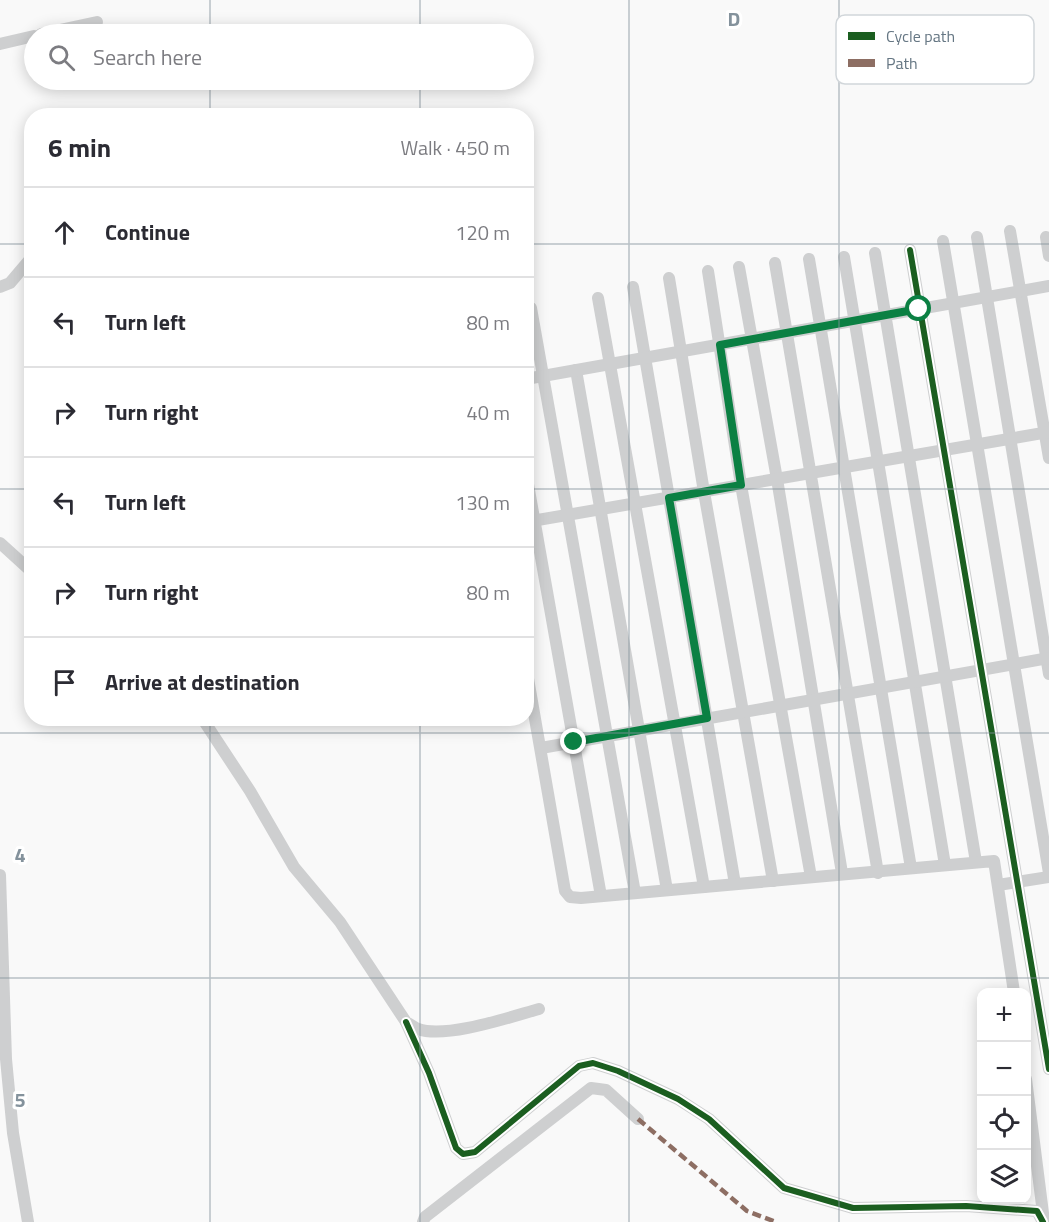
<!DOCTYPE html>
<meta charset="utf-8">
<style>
body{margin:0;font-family:"Titillium Web",sans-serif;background:#f2f2f3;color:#2b2b33}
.controls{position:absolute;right:18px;bottom:18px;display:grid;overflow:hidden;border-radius:12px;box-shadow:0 3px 15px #0003}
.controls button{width:54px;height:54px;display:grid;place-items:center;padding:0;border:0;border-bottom:2px solid #e1e1e2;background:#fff;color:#2b2b33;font:30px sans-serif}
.stop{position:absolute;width:18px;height:18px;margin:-14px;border:4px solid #0b8043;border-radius:50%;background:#fff}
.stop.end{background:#0b8043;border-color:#fff;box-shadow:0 2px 6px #0008}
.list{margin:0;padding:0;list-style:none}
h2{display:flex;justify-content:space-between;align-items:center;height:78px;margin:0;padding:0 24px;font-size:26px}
h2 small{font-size:20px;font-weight:400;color:#7c7c81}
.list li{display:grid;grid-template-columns:39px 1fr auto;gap:18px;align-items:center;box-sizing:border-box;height:90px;padding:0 24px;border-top:2px solid #e1e1e2}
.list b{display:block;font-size:22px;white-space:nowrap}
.list em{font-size:20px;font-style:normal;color:#7c7c81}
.icon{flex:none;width:33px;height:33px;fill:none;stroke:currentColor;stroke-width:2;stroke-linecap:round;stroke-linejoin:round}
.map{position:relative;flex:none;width:1049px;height:1222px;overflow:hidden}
.search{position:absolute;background:#fff;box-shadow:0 3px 15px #0003;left:24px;top:24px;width:510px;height:66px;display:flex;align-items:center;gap:15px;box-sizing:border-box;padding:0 21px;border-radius:33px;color:#7c7c81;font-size:22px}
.panel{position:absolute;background:#fff;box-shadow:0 3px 15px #0003;left:24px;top:108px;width:510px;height:618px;border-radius:24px}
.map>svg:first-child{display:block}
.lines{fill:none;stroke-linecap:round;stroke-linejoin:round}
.minor{stroke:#cecfd0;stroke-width:12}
.quiet{stroke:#8d6e63;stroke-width:4.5;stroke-dasharray:9 4.5;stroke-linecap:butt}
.cycleway-casing{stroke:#fff;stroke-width:10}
.cycleway{stroke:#1b5e20;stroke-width:6}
.route{stroke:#0b8043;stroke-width:8}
.grid{fill:none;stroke:#84929c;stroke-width:1.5;stroke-opacity:0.55}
.key{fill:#fff;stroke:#d1d6da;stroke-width:1.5}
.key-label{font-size:16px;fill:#657683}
.grid-label{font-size:20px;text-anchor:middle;font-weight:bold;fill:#84929c;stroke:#fff;stroke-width:6;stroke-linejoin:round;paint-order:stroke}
</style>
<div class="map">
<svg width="1049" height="1222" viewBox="0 0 1049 1222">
<rect width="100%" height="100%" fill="#f9f9f9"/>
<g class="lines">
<g class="minor">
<path d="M 41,34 L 97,22"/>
<path d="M 0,44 L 34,36"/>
<path d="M 1010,231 L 1049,458"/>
<path d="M 977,237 L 1049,674"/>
<path d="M 1046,237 L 1049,256"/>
<path d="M 943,241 L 1049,873"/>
<path d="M 910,250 L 1049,1069"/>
<path d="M 875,253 L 976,862"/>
<path d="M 844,257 L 945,865"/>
<path d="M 809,259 L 911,868"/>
<path d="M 775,263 L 878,873"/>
<path d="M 739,267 L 777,479 L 842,873"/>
<path d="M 708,271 L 741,485 L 811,877"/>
<path d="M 669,278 L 704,492 L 773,881"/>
<path d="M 0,287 L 10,283 L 32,257"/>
<path d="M 633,287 L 735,884"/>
<path d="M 598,298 L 704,887"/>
<path d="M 531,308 L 635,893"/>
<path d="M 576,370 L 667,890"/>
<path d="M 526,379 L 1049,286"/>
<path d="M 526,473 L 601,896"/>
<path d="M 526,522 L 1049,432"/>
<path d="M 0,543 L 32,572"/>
<path d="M 526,667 L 565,891 L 570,897 L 581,898 L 994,861 L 1014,992"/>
<path d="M 202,718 L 250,791 L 294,867 L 340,922 L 406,1022 C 410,1024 414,1027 418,1029 C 446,1039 510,1017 539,1009"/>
<path d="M 541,748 L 1049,658"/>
<path d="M 0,875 L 6,1059 L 13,1133 L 28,1222"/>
<path d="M 998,885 L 1049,877"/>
<path d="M 406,1022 L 429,1073 L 456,1148 L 463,1154 L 475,1152 L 579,1066 L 593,1063 L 618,1071 L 678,1099 L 709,1119 L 784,1188 L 853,1208 L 966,1206 L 1037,1211 L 1043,1222"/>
<path d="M 1026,1079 L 1044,1221"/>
<path d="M 423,1222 L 425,1217 L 591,1088 L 606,1090 L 638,1119"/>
</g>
<path class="quiet" d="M 638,1119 L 747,1211 L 776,1222"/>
<defs>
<g id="cycleway">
<path d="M 910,250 L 1049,1069"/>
<path d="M 406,1022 L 429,1073 L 456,1148 L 463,1154 L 475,1152 L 579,1066 L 593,1063 L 618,1071 L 678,1099 L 709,1119 L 784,1188 L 853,1208 L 966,1206 L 1037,1211 L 1043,1222"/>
</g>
</defs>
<use href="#cycleway" class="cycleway-casing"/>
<use href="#cycleway" class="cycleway"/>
</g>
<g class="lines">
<path class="route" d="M 574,742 L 707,718 L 669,498 L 741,485 L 720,345 L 919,309"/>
</g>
<path class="grid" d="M 210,0 L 210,34M 420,0 L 420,34M 629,0 L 629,1222M 839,0 L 839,1222M 210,80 L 210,116M 420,80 L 420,116M 0,244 L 32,244M 526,244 L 1049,244M 0,489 L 32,489M 526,489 L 1049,489M 210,718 L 210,1222M 420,718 L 420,1222M 0,733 L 1049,733M 0,978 L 1049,978"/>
<rect x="836" y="15" width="198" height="69" rx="9" class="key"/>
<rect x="848" y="32" width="27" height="8" fill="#1b5e20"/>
<rect x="848" y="59" width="27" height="8" fill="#8d6e63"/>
<g class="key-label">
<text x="886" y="42">Cycle path</text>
<text x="886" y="69">Path</text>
</g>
<g class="grid-label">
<text x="734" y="26">D</text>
<text x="20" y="862">4</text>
<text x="20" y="1107">5</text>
</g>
</svg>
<div class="controls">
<button>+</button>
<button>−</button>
<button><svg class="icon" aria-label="locate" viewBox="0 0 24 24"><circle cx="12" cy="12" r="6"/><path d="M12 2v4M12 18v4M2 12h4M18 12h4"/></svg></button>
<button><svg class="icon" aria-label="layers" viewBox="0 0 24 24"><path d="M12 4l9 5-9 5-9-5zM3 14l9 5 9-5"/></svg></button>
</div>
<div class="stop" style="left:919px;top:309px"></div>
<div class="stop end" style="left:574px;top:742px"></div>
<div class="search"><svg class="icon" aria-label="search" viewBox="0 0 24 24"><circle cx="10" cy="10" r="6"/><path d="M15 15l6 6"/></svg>Search here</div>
<section class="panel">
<h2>6 min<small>Walk · 450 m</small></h2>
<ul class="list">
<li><svg class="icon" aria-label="ahead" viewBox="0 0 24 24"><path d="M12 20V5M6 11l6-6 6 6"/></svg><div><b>Continue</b></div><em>120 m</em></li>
<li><svg class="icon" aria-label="left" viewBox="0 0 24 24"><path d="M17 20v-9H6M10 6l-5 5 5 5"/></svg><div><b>Turn left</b></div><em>80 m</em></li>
<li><svg class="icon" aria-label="right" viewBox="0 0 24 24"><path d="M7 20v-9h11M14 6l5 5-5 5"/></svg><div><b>Turn right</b></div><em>40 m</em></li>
<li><svg class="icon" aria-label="left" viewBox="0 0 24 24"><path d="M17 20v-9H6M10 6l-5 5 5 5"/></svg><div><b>Turn left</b></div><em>130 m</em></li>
<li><svg class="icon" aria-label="right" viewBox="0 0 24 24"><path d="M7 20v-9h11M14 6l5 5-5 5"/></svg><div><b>Turn right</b></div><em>80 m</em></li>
<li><svg class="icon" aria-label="arrive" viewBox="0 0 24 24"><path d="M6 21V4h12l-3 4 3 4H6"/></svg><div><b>Arrive at destination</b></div></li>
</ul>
</section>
</div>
